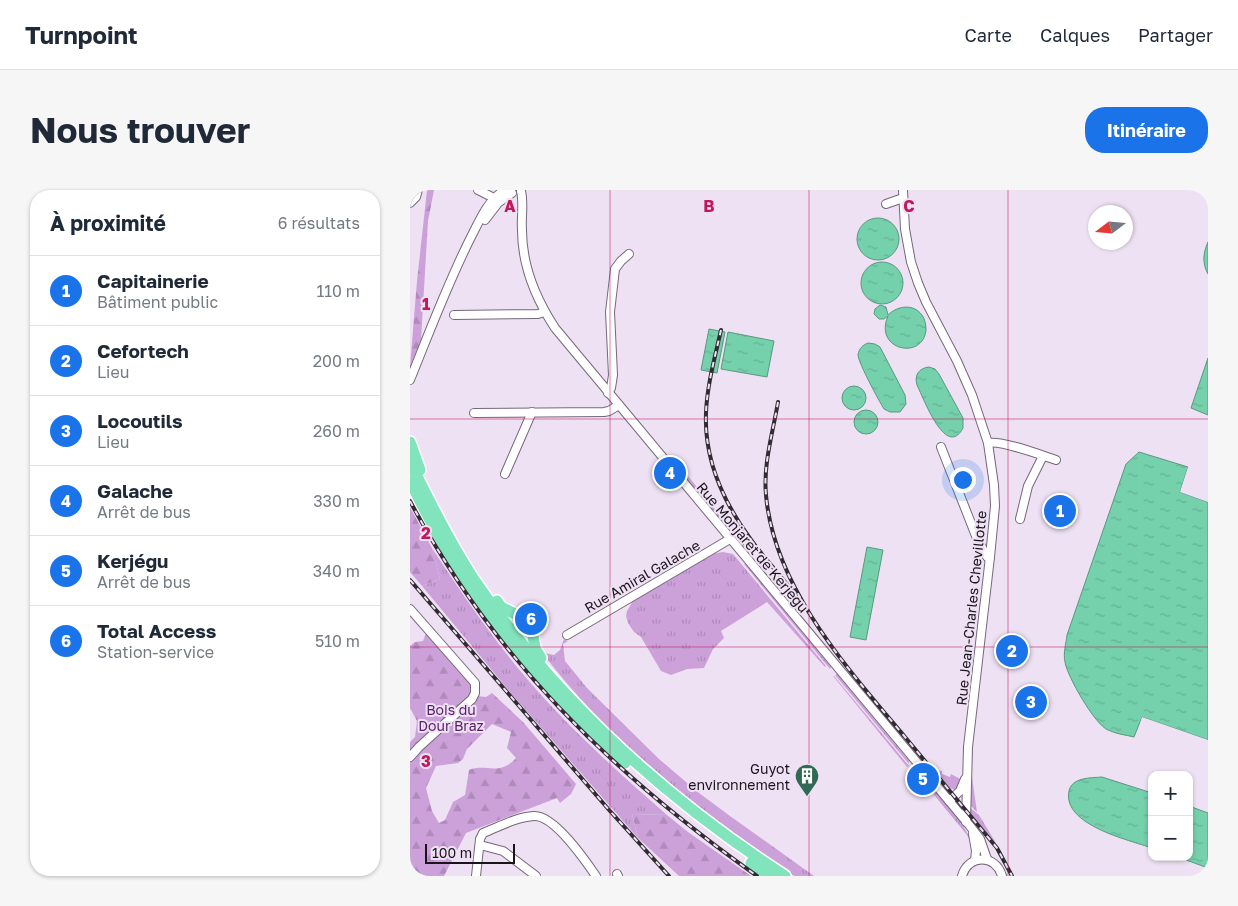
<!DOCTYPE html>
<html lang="fr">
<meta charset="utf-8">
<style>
body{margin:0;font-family:"Golos Text",sans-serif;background:#f6f6f7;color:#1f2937}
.controls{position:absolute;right:15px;bottom:15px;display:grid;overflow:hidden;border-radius:10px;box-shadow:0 1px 4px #0004}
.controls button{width:45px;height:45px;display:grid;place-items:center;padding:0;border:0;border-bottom:1px solid #e0e1e3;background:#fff;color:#1f2937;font:25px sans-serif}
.compass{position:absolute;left:678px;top:15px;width:45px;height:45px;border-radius:50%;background:#fff;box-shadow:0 1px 4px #0004;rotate:254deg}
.scale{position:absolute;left:15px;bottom:12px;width:90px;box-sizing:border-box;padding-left:5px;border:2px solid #1a151b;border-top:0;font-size:14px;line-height:18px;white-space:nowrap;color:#1a151b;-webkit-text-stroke:4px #efe1f4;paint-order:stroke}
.you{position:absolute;left:552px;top:289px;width:18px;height:18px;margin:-12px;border:4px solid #fff;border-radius:50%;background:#1a73e8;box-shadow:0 0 0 8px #1a73e833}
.badge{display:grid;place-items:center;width:32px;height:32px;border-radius:50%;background:#1a73e8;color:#fff;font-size:16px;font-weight:700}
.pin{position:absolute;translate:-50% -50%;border:2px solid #fff;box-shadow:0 1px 5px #0006}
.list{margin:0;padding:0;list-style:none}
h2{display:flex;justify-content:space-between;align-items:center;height:65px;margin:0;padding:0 20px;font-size:21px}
h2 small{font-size:16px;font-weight:400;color:#747a83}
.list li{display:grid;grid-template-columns:32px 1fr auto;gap:15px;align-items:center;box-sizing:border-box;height:70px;padding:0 20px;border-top:1px solid #e0e1e3}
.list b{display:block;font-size:19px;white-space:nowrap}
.list p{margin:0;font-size:16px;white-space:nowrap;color:#747a83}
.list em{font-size:16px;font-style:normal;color:#747a83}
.map{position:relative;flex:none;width:798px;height:686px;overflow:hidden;border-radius:20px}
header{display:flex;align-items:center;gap:30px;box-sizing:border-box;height:70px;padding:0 25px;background:#fff;border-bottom:1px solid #e0e1e3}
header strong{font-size:24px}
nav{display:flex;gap:28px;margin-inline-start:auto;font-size:18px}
.intro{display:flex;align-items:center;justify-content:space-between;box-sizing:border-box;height:120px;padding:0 30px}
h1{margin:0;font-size:35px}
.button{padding:12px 22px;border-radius:20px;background:#1a73e8;color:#fff;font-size:18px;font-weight:700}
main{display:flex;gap:30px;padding:0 30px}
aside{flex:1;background:#fff;border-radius:20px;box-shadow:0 1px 4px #0004}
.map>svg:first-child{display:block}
.grass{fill:url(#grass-tufts)}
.forest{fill:url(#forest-firs);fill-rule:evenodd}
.water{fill:url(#water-ripples);stroke:#5a9880}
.pier{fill:#efe1f4}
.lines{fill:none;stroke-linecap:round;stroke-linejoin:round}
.minor-casing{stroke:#746879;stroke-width:10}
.highway-casing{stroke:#fff;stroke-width:14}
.minor{stroke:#fff;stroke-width:8}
.highway{stroke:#82e4bc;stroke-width:11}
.rail-casing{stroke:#312b32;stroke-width:4}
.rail{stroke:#efe1f4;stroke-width:2;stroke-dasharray:5.5;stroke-linecap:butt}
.grid{fill:none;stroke:#c2185b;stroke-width:1;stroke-opacity:0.55}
.labels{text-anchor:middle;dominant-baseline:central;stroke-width:4;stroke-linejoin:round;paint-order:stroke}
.street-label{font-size:14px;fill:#1a151b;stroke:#efe1f4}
.park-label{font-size:14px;fill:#5a206b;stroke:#efe1f4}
.poi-label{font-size:14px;fill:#1a151b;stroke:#efe1f4;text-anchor:end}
.grid-label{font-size:16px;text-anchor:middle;font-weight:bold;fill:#c2185b;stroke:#efe1f4;stroke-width:4;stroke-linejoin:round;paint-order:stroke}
</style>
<header>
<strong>Turnpoint</strong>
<nav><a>Carte</a><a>Calques</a><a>Partager</a></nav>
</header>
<div class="intro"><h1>Nous trouver</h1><a class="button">Itinéraire</a></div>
<main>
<aside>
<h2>À proximité<small>6 résultats</small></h2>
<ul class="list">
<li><span class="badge">1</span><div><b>Capitainerie</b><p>Bâtiment public</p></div><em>110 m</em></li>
<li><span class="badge">2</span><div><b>Cefortech</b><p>Lieu</p></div><em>200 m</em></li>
<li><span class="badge">3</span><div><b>Locoutils</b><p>Lieu</p></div><em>260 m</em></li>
<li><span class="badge">4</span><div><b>Galache</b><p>Arrêt de bus</p></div><em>330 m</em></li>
<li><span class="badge">5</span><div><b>Kerjégu</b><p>Arrêt de bus</p></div><em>340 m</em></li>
<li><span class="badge">6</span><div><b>Total Access</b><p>Station-service</p></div><em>510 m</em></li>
</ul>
</aside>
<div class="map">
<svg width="798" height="686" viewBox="0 0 798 686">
<defs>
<pattern id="grass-tufts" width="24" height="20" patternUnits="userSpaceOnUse" patternTransform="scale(1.25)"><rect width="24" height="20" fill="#cca1da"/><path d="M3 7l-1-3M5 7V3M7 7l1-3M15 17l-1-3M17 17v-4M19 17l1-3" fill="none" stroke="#af8aba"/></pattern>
<pattern id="forest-firs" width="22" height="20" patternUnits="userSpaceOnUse" patternTransform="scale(1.25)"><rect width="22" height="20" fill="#cca1da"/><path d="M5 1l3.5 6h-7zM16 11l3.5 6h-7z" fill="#af8aba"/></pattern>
<pattern id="water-ripples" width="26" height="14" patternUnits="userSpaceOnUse" patternTransform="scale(1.25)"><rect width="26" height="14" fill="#75d0ac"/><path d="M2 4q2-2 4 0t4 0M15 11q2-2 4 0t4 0" fill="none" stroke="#65b293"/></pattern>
</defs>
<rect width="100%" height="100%" fill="#efe1f4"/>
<g class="grass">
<path d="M 271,280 L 273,280 L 319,336 L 321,342 L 319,342 L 270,283 Z"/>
<path d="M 22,358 C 52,404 83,449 118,490 C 160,539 208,582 257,625 L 222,624 L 228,648 L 100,502 L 12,396 L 30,389 Z"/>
<path d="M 313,362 L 323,364 L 416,476 L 415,477 L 357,412 L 311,441 L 314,448 L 303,459 L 294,478 L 277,479 L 261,485 L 251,481 L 231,447 L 224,442 L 218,433 L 216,426 L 217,421 L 223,411 L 302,364 Z"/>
<path d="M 334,374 L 336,374 L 421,477 L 420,479 Z"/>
<path d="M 154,449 L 158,451 L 153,454 L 155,471 L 177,498 L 249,569 L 289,603 L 320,626 L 404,686 C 398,686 390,686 385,686 C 373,683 351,664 340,657 C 261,601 193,541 133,464 L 135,463 L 144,465 L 150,460 Z"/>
<path d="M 427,484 L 494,565 L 499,571 L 499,574 L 425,485 Z"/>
<path d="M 423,486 L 424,486 L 499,576 L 497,577 Z"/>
<path d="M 510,563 L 526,581 L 532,581 L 532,584 L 540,587 L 541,584 L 552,590 L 547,600 L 538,598 Z"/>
<path d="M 561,580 L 567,622 L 560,615 Z"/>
<path d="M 506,583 L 510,583 L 513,590 L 514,589 C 529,606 556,633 562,654 L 557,645 Z"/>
<path d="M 560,618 L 569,625 L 586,653 L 582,650 L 561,625 Z"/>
</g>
<g class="forest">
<path d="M 17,0 L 24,0 L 18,31 L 11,150 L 0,177 L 7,91 Z"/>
<path d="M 0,317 L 22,358 L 30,389 L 12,396 L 0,382 Z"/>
<path d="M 16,443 L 61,492 L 68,506 L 76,507 L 82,503 L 113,532 L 166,594 L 161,604 L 150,613 L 147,608 L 56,643 L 34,686 L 0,686 L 0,552 L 5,547 L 7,531 L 0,518 L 0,456 L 5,452 L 13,451 ZM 82,534 L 101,542 L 97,558 L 106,568 C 89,587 76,573 59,580 L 55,605 L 43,612 L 35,630 L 29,633 L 22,621 L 16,598 L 26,576 L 48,573 L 53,569 L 57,559 Z"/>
<path d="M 222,624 L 257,625 L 278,642 L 341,686 L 269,686 L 228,648 Z"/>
</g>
<g class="water">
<circle cx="468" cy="49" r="21"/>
<path d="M 798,52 L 798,84 C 792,73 793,63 798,52 Z"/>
<circle cx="472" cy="93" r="21"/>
<path d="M 470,115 L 476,117 L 478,125 C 487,116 503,113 512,125 C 515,129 516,135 516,140 C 513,171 463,160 478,126 L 474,129 L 469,129 L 464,124 L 465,119 Z"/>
<path d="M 299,139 L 315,142 L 307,183 L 291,180 Z"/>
<path d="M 318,142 L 364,151 L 357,187 L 311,179 Z"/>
<path d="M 458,153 L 465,154 L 470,157 L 495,205 L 496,214 L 490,222 L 480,222 L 474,219 C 469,211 448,172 448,165 C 449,158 453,155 458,153 Z"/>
<path d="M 798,168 L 798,225 L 781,218 Z"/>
<path d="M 519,177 L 525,179 L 529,184 L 553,228 L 553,238 C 536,270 513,207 507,195 C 504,185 509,178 519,177 Z"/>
<circle cx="444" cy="208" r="12"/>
<circle cx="456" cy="232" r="12"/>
<path d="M 729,262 L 778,277 L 770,302 L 798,312 L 798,550 L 732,527 L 724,547 C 716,545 706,544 698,540 C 685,535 657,486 655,472 C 653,463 656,454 657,445 L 716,274 Z"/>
<path d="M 457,357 L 473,360 L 456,450 L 440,447 Z"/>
<path d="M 692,587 L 742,603 L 742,658 C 719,650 652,635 659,601 C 662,587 681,588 692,587 Z"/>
<path d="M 779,616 L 798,623 L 798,678 L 768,667 L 779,667 Z"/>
</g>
<g class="pier">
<path d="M 778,277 L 781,278 L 773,301 L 798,309 L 798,312 L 770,302 Z"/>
<path d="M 732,527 L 798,550 L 798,552 L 733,531 L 730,542 L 726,548 Z"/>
</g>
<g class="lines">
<defs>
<g id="minor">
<path d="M 68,0 L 84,8"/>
<path d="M 493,0 L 495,39 L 501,72 L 508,93 L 516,112 L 547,171 L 562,205 L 578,253 L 584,295 L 585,316 L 580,367 L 558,557 L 556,632"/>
<path d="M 111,1 C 114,14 111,27 112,40 C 112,75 126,109 145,138 L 560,636 L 570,649 L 577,669"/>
<path d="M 0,13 L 6,7 L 8,0"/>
<path d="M 476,14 L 493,8"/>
<path d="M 75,30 L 88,13 L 102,3"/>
<path d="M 44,125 L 128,124 L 135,122"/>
<path d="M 0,190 C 19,143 37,95 60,49 C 69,32 77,10 95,0"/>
<path d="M 198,203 L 201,198 L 203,185 L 200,122 L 205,79 L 211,71 L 219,64"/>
<path d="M 64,223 L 194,222 L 199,221 L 209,215"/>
<path d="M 578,253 C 591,250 631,265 646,270"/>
<path d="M 531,257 L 566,346 L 577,367 L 580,367"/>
<path d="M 95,284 L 122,222"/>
<path d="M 610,329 L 618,296 L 633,266"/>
<path d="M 329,343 L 343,358"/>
<path d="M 0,419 L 65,493 L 65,503 L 62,509 L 9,557 L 0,567"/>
<path d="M 157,445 L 320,349"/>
<path d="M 539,611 L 550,601 L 555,589"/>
<path d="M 563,644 L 566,661 L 565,670"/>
<path d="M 70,655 L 93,661 L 126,686"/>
<path d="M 207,684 L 208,686"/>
<path d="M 66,686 L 70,649 L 73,643 C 89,637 106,627 124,626 C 144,625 175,670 186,686"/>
<path d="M 552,686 C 558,664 586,664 592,686"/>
</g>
<g id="highway">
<path d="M 0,252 L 10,280"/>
<path d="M 0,272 C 19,311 39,351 63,388 C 145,508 253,607 375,686"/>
<path d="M 0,291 C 13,317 26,343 41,368 C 87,444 149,513 215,573"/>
<path d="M 87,411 L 91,417 L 103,423"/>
<path d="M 123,446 L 125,458 L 131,468"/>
<path d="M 341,673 L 360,686"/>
</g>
</defs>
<use href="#minor" class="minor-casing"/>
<use href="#highway" class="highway-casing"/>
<use href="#minor" class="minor"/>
<use href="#highway" class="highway"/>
<defs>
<g id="rail">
<path d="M 311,140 C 305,167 297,195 296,223 C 294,268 313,311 339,347 C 352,366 368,382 382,401"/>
<path d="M 368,212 C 363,242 353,274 356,305 C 364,398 438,479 495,547 C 526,584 556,621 587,658 L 602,686"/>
<path d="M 0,311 C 84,469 202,583 347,686"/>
<path d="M 0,390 L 200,621 L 259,686"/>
</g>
</defs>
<use href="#rail" class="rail-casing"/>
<use href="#rail" class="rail"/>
</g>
<path class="grid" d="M 200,0 L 200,686M 399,0 L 399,686M 598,0 L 598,686M 0,229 L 798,229M 0,457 L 798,457"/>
<defs>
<symbol id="building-pin" viewBox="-11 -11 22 30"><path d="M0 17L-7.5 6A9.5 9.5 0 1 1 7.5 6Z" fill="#306a54" stroke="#efe1f4"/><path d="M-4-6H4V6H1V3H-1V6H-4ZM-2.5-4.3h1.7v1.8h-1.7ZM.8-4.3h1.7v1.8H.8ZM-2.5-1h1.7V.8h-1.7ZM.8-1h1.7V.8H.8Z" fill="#fff"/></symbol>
</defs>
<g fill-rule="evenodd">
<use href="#building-pin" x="383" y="572" width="28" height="38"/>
</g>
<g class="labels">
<g class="street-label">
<text transform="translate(343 357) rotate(50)">Rue Monjaret de Kerjegu</text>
<text transform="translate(232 386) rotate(-30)">Rue Amiral Galache</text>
<text transform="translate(561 418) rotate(-84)">Rue Jean-Charles Chevillotte</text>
</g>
<g class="park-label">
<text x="41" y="519">Bois du<tspan x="41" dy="16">Dour Braz</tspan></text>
</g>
<g class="poi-label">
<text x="380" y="578">Guyot<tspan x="380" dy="16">environnement</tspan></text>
</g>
</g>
<g class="grid-label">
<text x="100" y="22">A</text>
<text x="299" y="22">B</text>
<text x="499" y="22">C</text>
<text x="16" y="120">1</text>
<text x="16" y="349">2</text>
<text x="16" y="577">3</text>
</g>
</svg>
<div class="controls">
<button>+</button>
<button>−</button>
</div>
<svg class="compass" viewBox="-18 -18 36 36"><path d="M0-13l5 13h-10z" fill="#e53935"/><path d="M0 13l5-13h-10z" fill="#747a83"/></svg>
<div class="scale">100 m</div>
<div class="you"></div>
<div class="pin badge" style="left:650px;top:321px">1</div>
<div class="pin badge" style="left:602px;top:461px">2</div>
<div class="pin badge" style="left:621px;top:512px">3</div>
<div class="pin badge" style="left:260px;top:283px">4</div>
<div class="pin badge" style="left:513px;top:589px">5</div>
<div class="pin badge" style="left:121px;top:429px">6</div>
</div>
</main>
